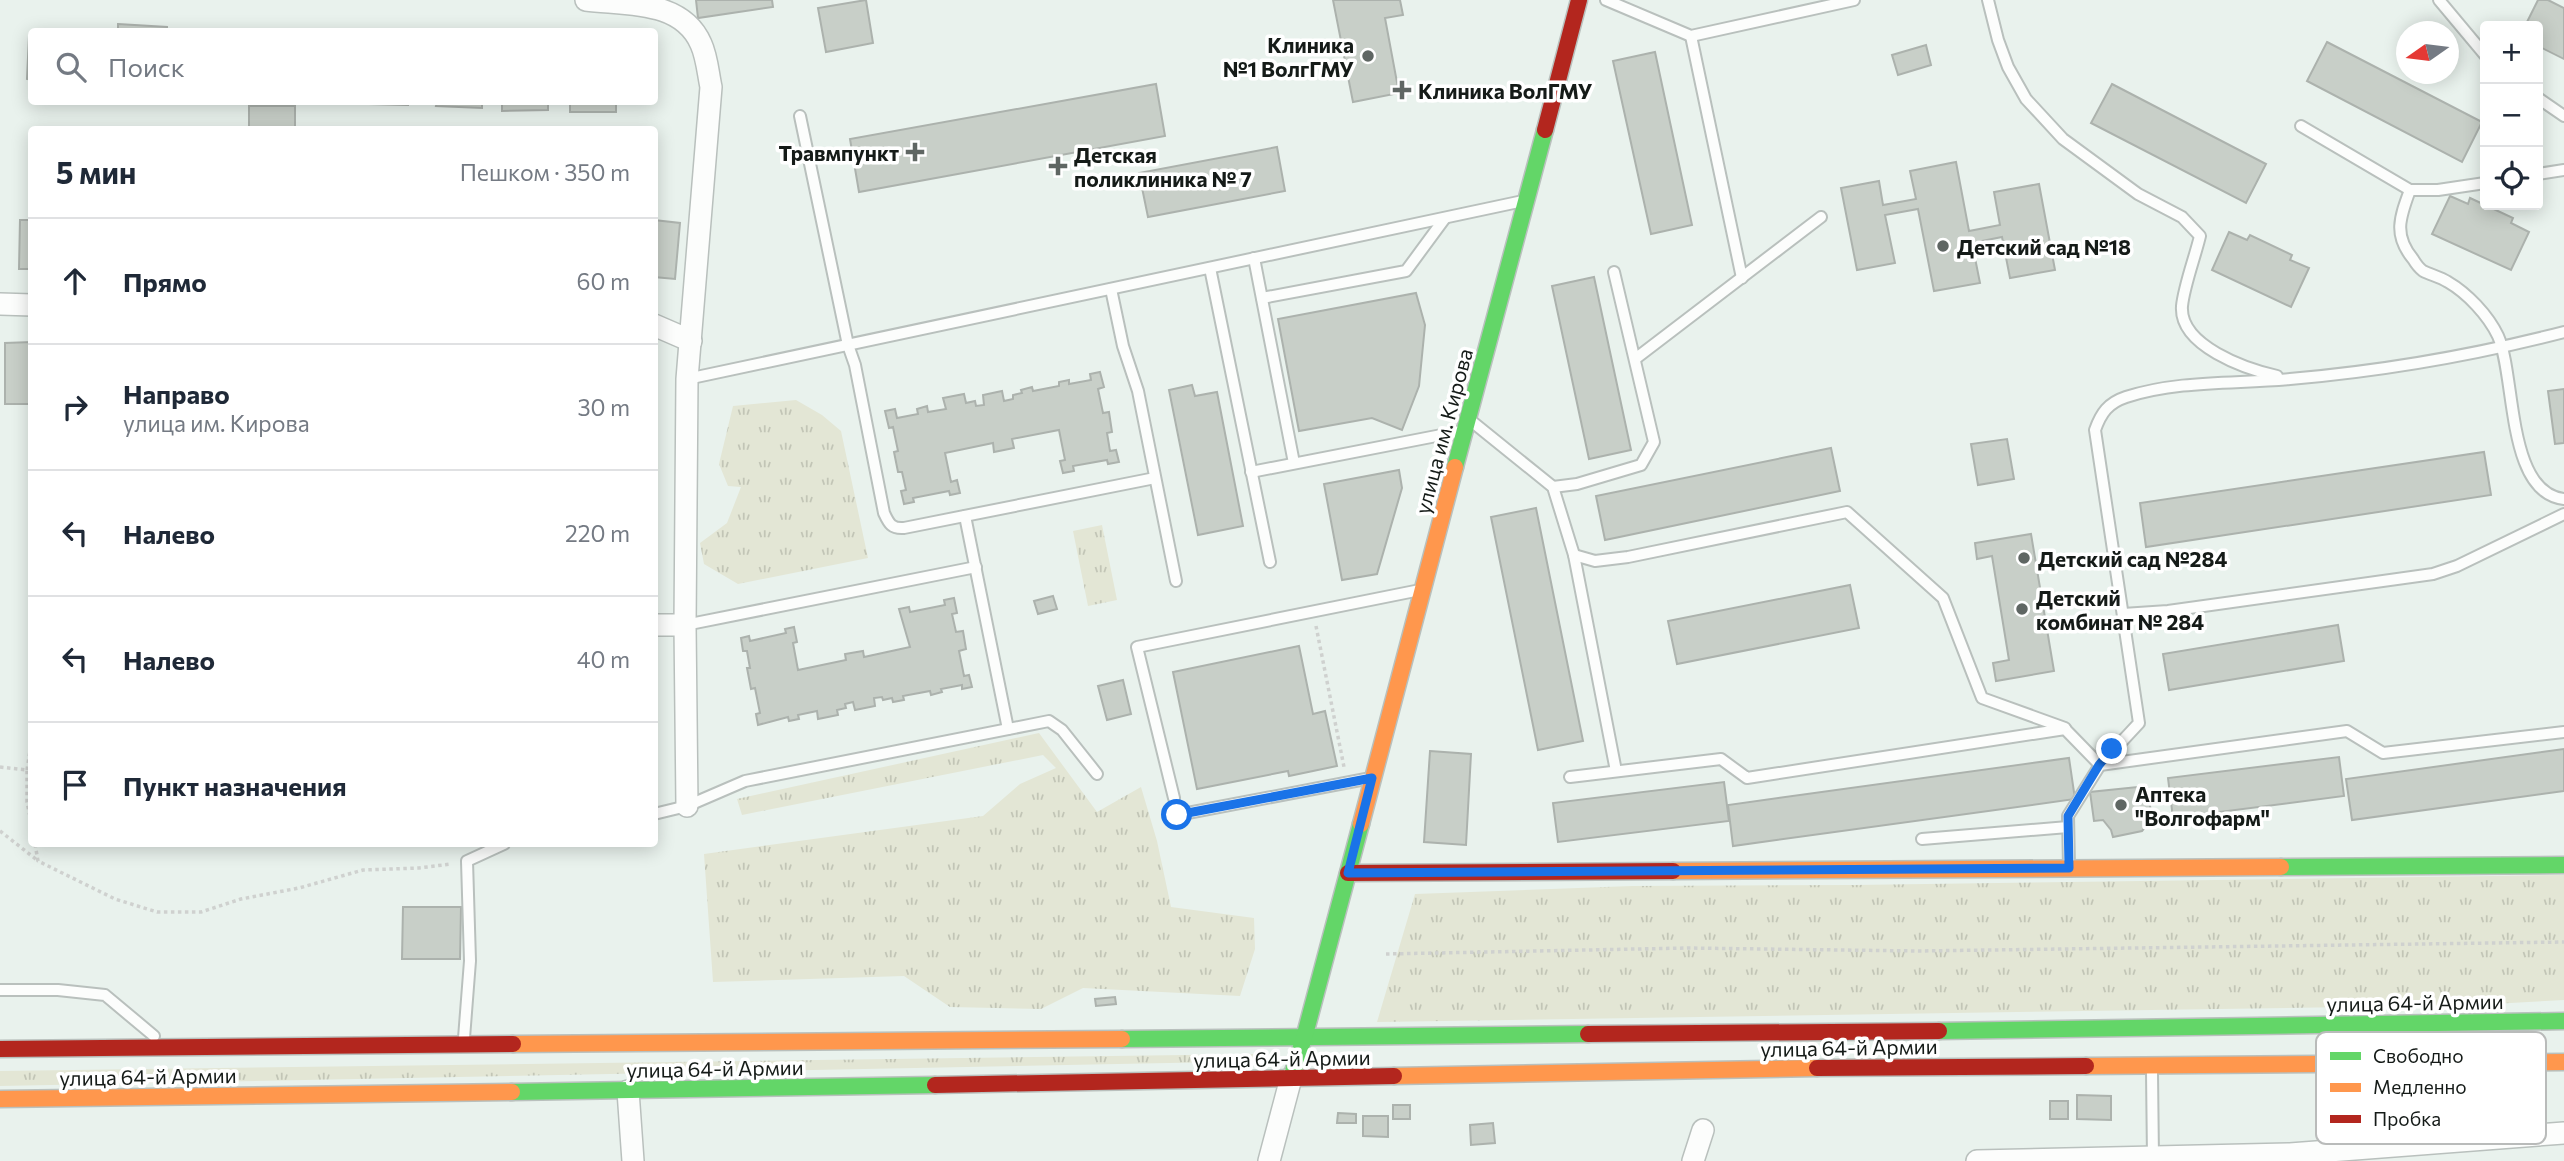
<!DOCTYPE html>
<html lang="ru">
<meta charset="utf-8">
<style>
body{margin:0;font-family:Commissioner,sans-serif;background:#f6f6f7;color:#1f2937}
.controls{position:absolute;right:21px;top:21px;display:grid;overflow:hidden;border-radius:7px;box-shadow:0 4px 18px #0003}
.controls button{width:63px;height:63px;display:grid;place-items:center;padding:0;border:0;border-bottom:2px solid #e0e1e3;background:#fff;color:#1f2937;font:35px sans-serif}
.compass{position:absolute;left:2396px;top:21px;width:63px;height:63px;border-radius:50%;background:#fff;box-shadow:0 4px 18px #0003;rotate:256deg}
.stop{position:absolute;width:21px;height:21px;margin:-16px;border:5px solid #1a73e8;border-radius:50%;background:#fff}
.stop.end{background:#1a73e8;border-color:#fff;box-shadow:0 2px 7px #0008}
.list{margin:0;padding:0;list-style:none}
h2{display:flex;justify-content:space-between;align-items:center;height:91px;margin:0;padding:0 28px;font-size:30px}
h2 small{font-size:23px;font-weight:400;color:#747a83}
.list li{display:grid;grid-template-columns:46px 1fr auto;gap:21px;align-items:center;box-sizing:border-box;height:126px;padding:0 28px;border-top:2px solid #e0e1e3}
.list b{display:block;font-size:26px;white-space:nowrap}
.list p{margin:0;font-size:23px;white-space:nowrap;color:#747a83}
.list em{font-size:23px;font-style:normal;color:#747a83}
.icon{flex:none;width:38px;height:38px;fill:none;stroke:currentColor;stroke-width:2;stroke-linecap:round;stroke-linejoin:round}
.map{position:relative;flex:none;width:2564px;height:1161px;overflow:hidden}
.search{position:absolute;background:#fff;box-shadow:0 4px 18px #0003;left:28px;top:28px;width:630px;height:77px;display:flex;align-items:center;gap:18px;box-sizing:border-box;padding:0 24px;border-radius:7px;color:#747a83;font-size:26px}
.panel{position:absolute;background:#fff;box-shadow:0 4px 18px #0003;left:28px;top:126px;width:630px;height:721px;border-radius:7px}
.map>svg:first-child{display:block}
.grass{fill:url(#grass-tufts)}
.building{fill:#c8cfc8;stroke:#acb2ad;stroke-width:2}
.lines{fill:none;stroke-linecap:round;stroke-linejoin:round}
.lane-casing{stroke:#b9c0bd;stroke-width:14}
.street-casing{stroke:#b9c0bd;stroke-width:24}
.fast-casing{stroke:#b9c0bd;stroke-width:19}
.slow-casing{stroke:#b9c0bd;stroke-width:19}
.jam-casing{stroke:#b9c0bd;stroke-width:19}
.path{stroke:#cfd1cf;stroke-width:3.5;stroke-dasharray:3.5 3.5;stroke-linecap:butt}
.lane{stroke:#fcfdfc;stroke-width:10}
.street{stroke:#fcfdfc;stroke-width:21}
.fast{stroke:#63d668;stroke-width:16}
.slow{stroke:#ff974d;stroke-width:16}
.jam{stroke:#b3261e;stroke-width:16}
.route{stroke:#1a73e8;stroke-width:9}
.poi-dot{fill:#5f6663;stroke:#fff;stroke-width:2.5}
.labels{text-anchor:middle;dominant-baseline:central;stroke-width:7;stroke-linejoin:round;paint-order:stroke}
.poi-label{font-size:21px;font-weight:bold;fill:#151b18;stroke:#fff;text-anchor:start}
.street-label{font-size:21px;fill:#151b18;stroke:#fff}
.key{fill:#fff;stroke:#b9bbba;stroke-width:2}
.key-label{font-size:19px;fill:#151b18}
</style>
<div class="map">
<svg width="2564" height="1161" viewBox="0 0 2564 1161">
<defs>
<pattern id="grass-tufts" width="24" height="20" patternUnits="userSpaceOnUse" patternTransform="scale(1.75)"><rect width="24" height="20" fill="#e3e6d5"/><path d="M3 7l-1-3M5 7V3M7 7l1-3M15 17l-1-3M17 17v-4M19 17l1-3" fill="none" stroke="#c2c5b6"/></pattern>
</defs>
<rect width="100%" height="100%" fill="#e9f2ed"/>
<g class="grass">
<path d="M 796,400 L 822,415 L 841,431 L 868,558 L 738,584 L 704,564 L 700,543 L 727,523 L 741,487 L 728,486 L 719,464 L 733,406 Z"/>
<path d="M 1102,525 L 1117,600 L 1088,606 L 1073,531 Z"/>
<path d="M 1039,733 L 1097,812 L 1141,787 L 1157,841 L 1171,907 L 1254,918 L 1255,949 L 1240,996 L 1083,988 L 1041,1009 L 950,1007 L 904,976 L 713,982 L 704,854 L 983,816 L 1020,784 L 1056,768 L 1043,755 L 742,815 L 737,799 Z"/>
<path d="M 2564,875 L 2564,1000 L 2474,1005 L 1377,1022 L 1415,894 L 1632,886 L 1854,885 Z"/>
<path d="M 1262,1054 L 1271,1061 L 0,1086 L 0,1071 Z"/>
</g>
<g class="building">
<path d="M 696,0 L 772,0 L 773,7 L 698,18 Z"/>
<path d="M 866,0 L 873,43 L 826,52 L 818,8 Z"/>
<path d="M 1333,0 L 1400,0 L 1403,15 L 1385,18 L 1399,93 L 1353,102 Z"/>
<path d="M 2538,0 L 2548,0 L 2564,8 L 2564,59 L 2538,46 L 2538,26 L 2525,26 Z"/>
<path d="M 118,24 L 167,27 L 167,32 L 118,32 Z"/>
<path d="M 29,36 L 32,36 L 32,80 L 27,79 Z"/>
<path d="M 2327,42 L 2482,122 L 2462,162 L 2307,81 Z"/>
<path d="M 1926,45 L 1931,65 L 1898,75 L 1892,55 Z"/>
<path d="M 1655,52 L 1692,225 L 1651,234 L 1613,61 Z"/>
<path d="M 1156,84 L 1165,136 L 859,192 L 850,139 Z"/>
<path d="M 2112,84 L 2266,164 L 2246,203 L 2091,123 Z"/>
<path d="M 371,102 L 408,102 L 408,105 L 370,104 Z"/>
<path d="M 437,102 L 482,102 L 482,108 L 436,106 Z"/>
<path d="M 502,102 L 548,102 L 548,110 L 502,111 Z"/>
<rect x="570" y="102" width="46" height="10"/>
<rect x="249" y="106" width="46" height="24"/>
<path d="M 1277,147 L 1285,191 L 1148,217 L 1139,173 Z"/>
<path d="M 1956,162 L 1969,231 L 2000,225 L 1994,192 L 2039,184 L 2055,270 L 2010,278 L 2002,237 L 1972,243 L 1980,283 L 1934,291 L 1918,209 L 1885,215 L 1895,263 L 1857,270 L 1841,188 L 1879,181 L 1883,205 L 1916,199 L 1910,171 Z"/>
<path d="M 2450,196 L 2468,204 L 2470,198 L 2513,218 L 2511,223 L 2529,232 L 2511,270 L 2432,234 Z"/>
<path d="M 20,220 L 32,220 L 32,269 L 19,269 Z"/>
<path d="M 654,220 L 680,223 L 675,279 L 654,277 Z"/>
<path d="M 2229,232 L 2247,240 L 2250,235 L 2292,255 L 2290,260 L 2309,268 L 2291,307 L 2212,270 Z"/>
<path d="M 1594,277 L 1631,450 L 1589,459 L 1552,286 Z"/>
<path d="M 1416,293 L 1425,325 L 1419,386 L 1402,430 L 1372,418 L 1299,431 L 1278,319 Z"/>
<path d="M 32,342 L 32,404 L 5,404 L 5,343 Z"/>
<path d="M 1100,372 L 1104,387 L 1098,389 L 1103,413 L 1109,412 L 1112,432 L 1107,433 L 1110,451 L 1116,450 L 1119,462 L 1108,464 L 1107,460 L 1073,466 L 1074,471 L 1063,473 L 1060,461 L 1065,460 L 1059,430 L 1012,439 L 1014,448 L 994,452 L 993,443 L 945,453 L 951,482 L 957,480 L 960,493 L 950,495 L 949,491 L 913,498 L 914,502 L 904,504 L 901,491 L 906,490 L 902,472 L 898,472 L 894,452 L 898,451 L 893,427 L 889,428 L 885,411 L 895,409 L 897,418 L 918,414 L 917,409 L 927,406 L 928,412 L 946,409 L 943,398 L 964,394 L 966,403 L 975,401 L 976,406 L 984,405 L 983,395 L 1002,391 L 1004,401 L 1013,399 L 1013,395 L 1022,393 L 1021,390 L 1032,387 L 1033,391 L 1059,386 L 1059,382 L 1069,380 L 1069,384 L 1091,380 L 1090,374 Z"/>
<path d="M 1192,385 L 1195,396 L 1217,392 L 1243,526 L 1198,535 L 1169,390 Z"/>
<path d="M 2564,389 L 2564,443 L 2555,444 L 2548,391 Z"/>
<path d="M 2007,439 L 2014,479 L 1978,485 L 1971,444 Z"/>
<path d="M 1831,448 L 1840,491 L 1605,540 L 1596,496 Z"/>
<path d="M 2484,452 L 2491,495 L 2146,547 L 2140,503 Z"/>
<path d="M 1399,470 L 1402,488 L 1377,574 L 1342,580 L 1324,484 Z"/>
<path d="M 1536,508 L 1583,741 L 1538,750 L 1491,517 Z"/>
<path d="M 2031,534 L 2054,671 L 1996,681 L 1993,663 L 2009,660 L 1992,556 L 1977,559 L 1975,543 Z"/>
<path d="M 1850,585 L 1859,628 L 1677,664 L 1668,621 Z"/>
<path d="M 1053,596 L 1057,609 L 1038,614 L 1034,601 Z"/>
<path d="M 954,598 L 957,613 L 952,614 L 956,632 L 963,631 L 966,649 L 959,651 L 964,676 L 969,675 L 972,687 L 962,689 L 962,685 L 941,689 L 942,692 L 931,695 L 930,691 L 903,696 L 904,700 L 893,702 L 892,698 L 883,700 L 882,697 L 874,698 L 875,706 L 855,710 L 853,702 L 845,704 L 846,708 L 837,710 L 838,715 L 818,719 L 817,711 L 798,715 L 799,719 L 789,721 L 788,717 L 758,725 L 756,714 L 760,713 L 755,688 L 751,689 L 747,668 L 750,668 L 747,651 L 743,651 L 741,638 L 749,636 L 750,641 L 786,633 L 785,629 L 794,627 L 797,642 L 793,643 L 798,670 L 846,660 L 845,654 L 863,651 L 864,657 L 910,647 L 899,609 L 909,607 L 910,612 L 945,605 L 944,600 Z"/>
<path d="M 2338,625 L 2344,661 L 2169,690 L 2163,654 Z"/>
<path d="M 1299,646 L 1313,714 L 1325,711 L 1337,766 L 1289,776 L 1288,771 L 1197,789 L 1173,672 Z"/>
<path d="M 1123,680 L 1131,714 L 1107,720 L 1098,686 Z"/>
<path d="M 2564,749 L 2564,791 L 2352,820 L 2346,779 Z"/>
<path d="M 1430,751 L 1471,754 L 1466,845 L 1424,842 Z"/>
<path d="M 2339,757 L 2344,796 L 2173,818 L 2168,778 Z"/>
<path d="M 2069,758 L 2075,799 L 1733,846 L 1728,805 Z"/>
<path d="M 1724,782 L 1729,821 L 1558,842 L 1553,803 Z"/>
<path d="M 2147,786 L 2152,819 L 2142,831 L 2113,837 L 2111,830 L 2103,820 L 2094,821 L 2090,792 Z"/>
<path d="M 403,907 L 461,907 L 460,959 L 402,959 Z"/>
<path d="M 1115,997 L 1116,1004 L 1096,1006 L 1095,999 Z"/>
<path d="M 2077,1095 L 2111,1096 L 2111,1120 L 2077,1119 Z"/>
<rect x="2050" y="1101" width="18" height="18"/>
<rect x="1393" y="1105" width="17" height="14"/>
<path d="M 1338,1113 L 1356,1114 L 1356,1123 L 1337,1123 Z"/>
<path d="M 1363,1116 L 1388,1116 L 1388,1137 L 1363,1136 Z"/>
<path d="M 1493,1123 L 1495,1143 L 1471,1145 L 1470,1125 Z"/>
</g>
<g class="lines">
<defs>
<g id="lane">
<path d="M 1606,0 L 1691,36 L 1854,0"/>
<path d="M 1988,0 L 1998,40 L 2008,67 L 2026,99 L 2063,139 L 2138,194 L 2182,217 L 2200,236 C 2195,257 2184,286 2182,306 C 2179,346 2246,369 2277,376"/>
<path d="M 2439,0 L 2485,55"/>
<path d="M 1691,36 L 1742,278"/>
<path d="M 2538,98 L 2564,116"/>
<path d="M 800,116 L 848,345 L 855,365 L 884,513 C 889,524 892,529 904,528 L 1155,478"/>
<path d="M 2301,126 L 2410,190 L 2438,190 L 2485,183"/>
<path d="M 2538,174 L 2564,170"/>
<path d="M 2410,190 C 2400,217 2393,235 2413,259 C 2416,264 2419,268 2423,271 C 2431,275 2440,277 2448,282 C 2467,293 2488,315 2498,336 C 2516,376 2506,493 2564,499"/>
<path d="M 1254,258 L 1294,463"/>
<path d="M 1210,268 L 1270,562"/>
<path d="M 1111,289 L 1123,346 L 1138,391 L 1176,581"/>
<path d="M 1262,298 L 1406,271 L 1445,218"/>
<path d="M 1635,359 L 1821,217"/>
<path d="M 687,379 L 1523,201"/>
<path d="M 1470,420 L 1553,487 L 1574,555 L 1616,771"/>
<path d="M 1251,472 L 1462,431"/>
<path d="M 1553,487 L 1577,484 L 1641,465 L 1654,442 L 1614,272"/>
<path d="M 965,516 L 1008,729"/>
<path d="M 1574,555 L 1595,561 L 1628,557 L 1847,512 L 1943,598 L 1982,698 L 2065,728"/>
<path d="M 2123,614 L 2168,611 L 2433,574 L 2457,566 L 2564,514"/>
<path d="M 685,625 L 976,567"/>
<path d="M 1570,777 L 1721,759 L 1747,778 L 2065,729 L 2100,765 L 2347,731 L 2383,753 L 2564,732"/>
<path d="M 1174,798 L 1137,647 L 1420,590"/>
<path d="M 654,814 L 687,806 L 745,781 L 1049,721 L 1062,730 L 1097,774"/>
<path d="M 1177,815 L 1371,778"/>
<path d="M 1922,839 L 2068,827"/>
<path d="M 2069,866 L 2068,816 L 2100,765 L 2139,723 L 2095,430 C 2101,413 2108,403 2126,397 C 2179,380 2236,384 2290,379 C 2382,371 2475,355 2564,332"/>
<path d="M 0,990 L 58,990 L 105,995 L 154,1036"/>
<path d="M 464,1038 L 470,961 L 467,861 L 504,844"/>
<path d="M 2152,1073 L 2153,1158"/>
</g>
<g id="street">
<path d="M 586,0 C 628,5 682,0 701,44 C 707,57 708,73 711,87 L 687,379 L 685,625 L 687,806"/>
<path d="M 0,304 L 32,305"/>
<path d="M 654,325 L 691,341"/>
<path d="M 654,625 L 685,625"/>
<path d="M 628,1091 L 633,1161"/>
<path d="M 1269,1161 L 1291,1078"/>
<path d="M 1693,1161 L 1703,1130"/>
<path d="M 1977,1161 L 2290,1154 L 2564,1133"/>
</g>
<g id="fast">
<path d="M 1455,467 L 1545,130"/>
<path d="M 2281,867 L 2564,865"/>
<path d="M 1939,1031 L 2564,1021"/>
<path d="M 1122,1039 L 1588,1034"/>
<path d="M 1291,1078 L 1304,1038 L 1361,824"/>
<path d="M 512,1092 L 935,1085"/>
</g>
<g id="slow">
<path d="M 1361,824 L 1455,467"/>
<path d="M 1673,871 L 2281,867"/>
<path d="M 513,1044 L 1122,1039"/>
<path d="M 2086,1066 L 2564,1062"/>
<path d="M 1394,1076 L 1817,1068"/>
<path d="M 0,1099 L 512,1092"/>
</g>
<g id="jam">
<path d="M 1545,130 L 1579,0"/>
<path d="M 1348,873 L 1673,871"/>
<path d="M 1588,1034 L 1939,1031"/>
<path d="M 0,1049 L 513,1044"/>
<path d="M 1817,1068 L 2086,1066"/>
<path d="M 935,1085 L 1394,1076"/>
</g>
</defs>
<use href="#lane" class="lane-casing"/>
<use href="#street" class="street-casing"/>
<use href="#fast" class="fast-casing"/>
<use href="#slow" class="slow-casing"/>
<use href="#jam" class="jam-casing"/>
<g class="path">
<path d="M 1316,626 L 1344,767"/>
<path d="M 0,767 L 27,770 L 27,802 L 32,826"/>
<path d="M 27,770 L 32,738"/>
<path d="M 0,831 L 37,860"/>
<path d="M 35,844 L 38,861 L 115,899 L 157,912 L 201,912 L 241,899 L 299,888 L 363,870 L 419,868 L 451,864"/>
<path d="M 1386,954 L 1687,948 L 1918,951 L 2564,942"/>
</g>
<use href="#lane" class="lane"/>
<use href="#street" class="street"/>
<use href="#fast" class="fast"/>
<use href="#slow" class="slow"/>
<use href="#jam" class="jam"/>
</g>
<g class="lines">
<path class="route" d="M 1177,815 L 1372,778 L 1348,873 L 2069,868 L 2068,816 L 2099,765 L 2112,749"/>
</g>
<g class="poi-dot">
<circle cx="1368" cy="56" r="7"/>
<path d="M1398.5 79.5h7v7h7v7h-7v7h-7v-7h-7v-7h7z"/>
<path d="M911.5 141.5h7v7h7v7h-7v7h-7v-7h-7v-7h7z"/>
<path d="M1054.5 155.5h7v7h7v7h-7v7h-7v-7h-7v-7h7z"/>
<circle cx="1943" cy="246" r="7"/>
<circle cx="2024" cy="558" r="7"/>
<circle cx="2022" cy="609" r="7"/>
<circle cx="2121" cy="805" r="7"/>
</g>
<g class="labels">
<g class="poi-label">
<text x="1354" y="44" text-anchor="end">Клиника<tspan x="1354" dy="24">№1 ВолгГМУ</tspan></text>
<text x="1418" y="90">Клиника ВолГМУ</text>
<text x="899" y="152" text-anchor="end">Травмпункт</text>
<text x="1074" y="154">Детская<tspan x="1074" dy="24">поликлиника № 7</tspan></text>
<text x="1957" y="246">Детский сад №18</text>
<text x="2038" y="558">Детский сад №284</text>
<text x="2036" y="597">Детский<tspan x="2036" dy="24">комбинат № 284</tspan></text>
<text x="2135" y="793">Аптека<tspan x="2135" dy="24">"Волгофарм"</tspan></text>
</g>
<g class="street-label">
<text transform="translate(1443 431) rotate(-75)">улица им. Кирова</text>
<text transform="translate(2415 1002) rotate(-1)">улица 64-й Армии</text>
<text transform="translate(1849 1047) rotate(-1)">улица 64-й Армии</text>
<text transform="translate(1282 1058) rotate(-1)">улица 64-й Армии</text>
<text transform="translate(715 1068) rotate(-1)">улица 64-й Армии</text>
<text transform="translate(148 1076) rotate(-1)">улица 64-й Армии</text>
</g>
</g>
<rect x="2316" y="1032" width="230" height="112" rx="10" class="key"/>
<rect x="2330" y="1052" width="31" height="8" fill="#63d668"/>
<rect x="2330" y="1083" width="31" height="9" fill="#ff974d"/>
<rect x="2330" y="1115" width="31" height="8" fill="#b3261e"/>
<g class="key-label">
<text x="2373" y="1063">Свободно</text>
<text x="2373" y="1094">Медленно</text>
<text x="2373" y="1126">Пробка</text>
</g>
</svg>
<div class="controls">
<button>+</button>
<button>−</button>
<button><svg class="icon" aria-label="locate" viewBox="0 0 24 24"><circle cx="12" cy="12" r="6"/><path d="M12 2v4M12 18v4M2 12h4M18 12h4"/></svg></button>
</div>
<svg class="compass" viewBox="-18 -18 36 36"><path d="M0-13l5 13h-10z" fill="#e53935"/><path d="M0 13l5-13h-10z" fill="#747a83"/></svg>
<div class="stop" style="left:1177px;top:815px"></div>
<div class="stop end" style="left:2112px;top:749px"></div>
<div class="search"><svg class="icon" aria-label="search" viewBox="0 0 24 24"><circle cx="10" cy="10" r="6"/><path d="M15 15l6 6"/></svg>Поиск</div>
<section class="panel">
<h2>5 мин<small>Пешком · 350 m</small></h2>
<ul class="list">
<li><svg class="icon" aria-label="ahead" viewBox="0 0 24 24"><path d="M12 20V5M6 11l6-6 6 6"/></svg><div><b>Прямо</b></div><em>60 m</em></li>
<li><svg class="icon" aria-label="right" viewBox="0 0 24 24"><path d="M7 20v-9h11M14 6l5 5-5 5"/></svg><div><b>Направо</b><p>улица им. Кирова</p></div><em>30 m</em></li>
<li><svg class="icon" aria-label="left" viewBox="0 0 24 24"><path d="M17 20v-9H6M10 6l-5 5 5 5"/></svg><div><b>Налево</b></div><em>220 m</em></li>
<li><svg class="icon" aria-label="left" viewBox="0 0 24 24"><path d="M17 20v-9H6M10 6l-5 5 5 5"/></svg><div><b>Налево</b></div><em>40 m</em></li>
<li><svg class="icon" aria-label="arrive" viewBox="0 0 24 24"><path d="M6 21V4h12l-3 4 3 4H6"/></svg><div><b>Пункт назначения</b></div></li>
</ul>
</section>
</div>
